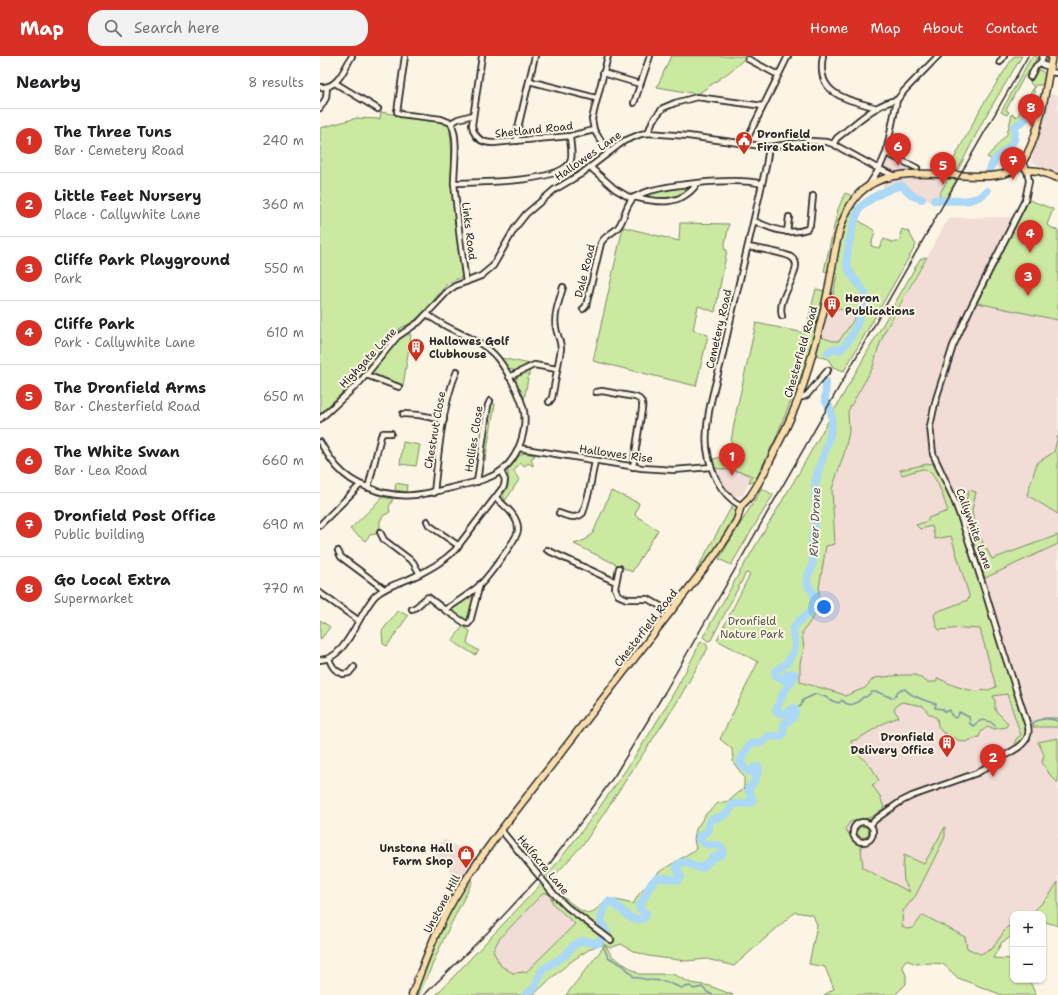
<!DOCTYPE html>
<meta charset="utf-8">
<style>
body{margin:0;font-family:"Shantell Sans",sans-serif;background:#f2f2f2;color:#202124}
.controls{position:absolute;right:12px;bottom:12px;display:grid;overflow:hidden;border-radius:8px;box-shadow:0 1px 3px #0004}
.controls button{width:36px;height:36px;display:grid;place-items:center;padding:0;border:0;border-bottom:1px solid #e0e0e0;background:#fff;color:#202124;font:20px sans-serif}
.you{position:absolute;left:504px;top:551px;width:14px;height:14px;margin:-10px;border:3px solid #fff;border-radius:50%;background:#1a73e8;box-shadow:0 0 0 6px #1a73e833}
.badge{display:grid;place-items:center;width:26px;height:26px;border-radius:50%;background:#d93025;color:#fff;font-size:13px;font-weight:700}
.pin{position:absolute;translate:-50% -33px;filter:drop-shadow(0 1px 2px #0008)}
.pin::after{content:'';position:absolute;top:21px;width:14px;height:12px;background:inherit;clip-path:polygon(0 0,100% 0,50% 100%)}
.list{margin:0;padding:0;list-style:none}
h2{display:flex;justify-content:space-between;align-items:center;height:52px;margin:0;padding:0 16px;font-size:17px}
h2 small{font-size:13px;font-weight:400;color:#757577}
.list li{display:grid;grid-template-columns:26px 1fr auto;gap:12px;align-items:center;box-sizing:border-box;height:64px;padding:0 16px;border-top:1px solid #e0e0e0}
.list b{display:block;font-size:15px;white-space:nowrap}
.list p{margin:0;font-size:13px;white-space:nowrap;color:#757577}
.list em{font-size:13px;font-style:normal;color:#757577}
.icon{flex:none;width:22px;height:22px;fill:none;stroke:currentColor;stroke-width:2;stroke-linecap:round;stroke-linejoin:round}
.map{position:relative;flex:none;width:738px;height:939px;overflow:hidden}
header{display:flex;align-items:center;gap:24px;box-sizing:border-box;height:56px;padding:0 20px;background:#d93025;color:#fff}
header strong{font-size:19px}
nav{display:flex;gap:22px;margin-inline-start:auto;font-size:14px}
.search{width:280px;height:36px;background:#f2f2f2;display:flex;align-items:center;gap:10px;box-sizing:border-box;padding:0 14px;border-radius:16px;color:#757577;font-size:15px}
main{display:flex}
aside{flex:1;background:#fff}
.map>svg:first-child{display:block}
.built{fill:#f1dcd6}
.green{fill:#cbe9a1;stroke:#7b8a66;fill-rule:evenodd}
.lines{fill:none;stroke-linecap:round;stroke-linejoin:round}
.stream{stroke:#7793a5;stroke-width:1.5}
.river{stroke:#aad8f6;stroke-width:8}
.minor-casing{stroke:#2b2b2b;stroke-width:8}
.major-casing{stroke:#2b2b2b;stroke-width:9}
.minor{stroke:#fcf5e5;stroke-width:4.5}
.major{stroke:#f9ddab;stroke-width:6}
.rail{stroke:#2b2b2b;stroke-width:1.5}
.labels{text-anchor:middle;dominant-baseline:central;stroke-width:4;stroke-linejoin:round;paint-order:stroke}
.street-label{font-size:11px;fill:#2b2b2b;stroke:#fcf5e5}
.poi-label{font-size:11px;font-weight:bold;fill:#2b2b2b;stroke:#fcf5e5;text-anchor:start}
.park-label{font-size:11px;fill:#535a48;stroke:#fcf5e5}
.water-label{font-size:12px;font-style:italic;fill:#4b565e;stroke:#fcf5e5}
</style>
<header>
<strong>Map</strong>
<div class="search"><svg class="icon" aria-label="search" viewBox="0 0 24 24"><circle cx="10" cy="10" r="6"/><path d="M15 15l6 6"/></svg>Search here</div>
<nav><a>Home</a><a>Map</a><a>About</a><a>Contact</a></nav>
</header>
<main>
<aside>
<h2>Nearby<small>8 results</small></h2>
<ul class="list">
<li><span class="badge">1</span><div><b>The Three Tuns</b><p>Bar · Cemetery Road</p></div><em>240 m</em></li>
<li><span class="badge">2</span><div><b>Little Feet Nursery</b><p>Place · Callywhite Lane</p></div><em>360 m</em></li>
<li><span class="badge">3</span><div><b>Cliffe Park Playground</b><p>Park</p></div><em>550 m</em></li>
<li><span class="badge">4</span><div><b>Cliffe Park</b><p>Park · Callywhite Lane</p></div><em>610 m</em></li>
<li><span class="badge">5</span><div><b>The Dronfield Arms</b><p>Bar · Chesterfield Road</p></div><em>650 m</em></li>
<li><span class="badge">6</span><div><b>The White Swan</b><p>Bar · Lea Road</p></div><em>660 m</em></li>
<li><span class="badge">7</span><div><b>Dronfield Post Office</b><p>Public building</p></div><em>690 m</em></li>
<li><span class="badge">8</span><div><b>Go Local Extra</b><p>Supermarket</p></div><em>770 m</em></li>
</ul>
</aside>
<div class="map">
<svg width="738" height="939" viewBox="0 0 738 939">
<rect width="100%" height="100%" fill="#fcf5e5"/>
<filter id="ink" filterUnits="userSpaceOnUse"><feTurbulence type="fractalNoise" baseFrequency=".025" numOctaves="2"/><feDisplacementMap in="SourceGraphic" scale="8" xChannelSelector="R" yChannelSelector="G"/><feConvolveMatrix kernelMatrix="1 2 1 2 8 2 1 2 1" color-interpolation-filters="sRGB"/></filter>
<g filter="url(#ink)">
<g class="built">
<path d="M 731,38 L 738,39 L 738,117 L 711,106 Z"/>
<path d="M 568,99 L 604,115 L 628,117 L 628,124 L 620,138 L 619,146 L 596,143 L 589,138 L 582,131 L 567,138 L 561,126 L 555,123 L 563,111 Z"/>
<path d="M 698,161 L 655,247 L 738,264 L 738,380 L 734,396 L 717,407 L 707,439 L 738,458 L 738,662 L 723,662 L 713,670 L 738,671 L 738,682 L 718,686 L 730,719 L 738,727 L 738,826 L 729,840 L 711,858 L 693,858 L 693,870 L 687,871 L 672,893 L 660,898 L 646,892 L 645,881 L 603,859 L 593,872 L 586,873 L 582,870 L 583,855 L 596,839 L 611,809 L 625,772 L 604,808 L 585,799 L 591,837 L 543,812 L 541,791 L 534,786 L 525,773 L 530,766 L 552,761 L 563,752 L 560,740 L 552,729 L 558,724 L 552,712 L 535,694 L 531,685 L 538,683 L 564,667 L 579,661 L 574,654 L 578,648 L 582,646 L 603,650 L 608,657 L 617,662 L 618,670 L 622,676 L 638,684 L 645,686 L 659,681 L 661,676 L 668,670 L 688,667 L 674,654 L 675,645 L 671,633 L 651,634 L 633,630 L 618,623 L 616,626 L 607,626 L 596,619 L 582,619 L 554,622 L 545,632 L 525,640 L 522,638 L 480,626 L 480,607 L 484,593 L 482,577 L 499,553 L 499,532 L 506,490 L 515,488 L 512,433 L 524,398 L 529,376 L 528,355 L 553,311 L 558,293 L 565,275 L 594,226 L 624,170 L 630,162 Z"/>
<path d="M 511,250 L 537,258 L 519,285 L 513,285 L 501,281 Z"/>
<path d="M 395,412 L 422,416 L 432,420 L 422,440 L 413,440 L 404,434 Z"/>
<path d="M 124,783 L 156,802 L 140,826 L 113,796 Z"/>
<path d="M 224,836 L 230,839 L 233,848 L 255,868 L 206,916 L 193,917 L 181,910 L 173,895 L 179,883 Z"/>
</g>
<g class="green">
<path d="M 351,0 L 428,0 L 408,17 L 378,38 L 337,31 Z"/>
<path d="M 694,0 L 702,0 L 664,63 L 638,114 L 628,114 L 662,50 Z"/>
<path d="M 712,0 L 717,0 L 715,7 L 708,20 L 705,19 L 686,54 L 689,56 L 687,59 L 681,56 Z"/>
<path d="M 718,14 L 721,14 L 725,19 L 724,29 L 716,29 L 714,30 L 714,42 L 717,43 C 713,63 708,58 695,71 C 694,93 686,89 677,106 L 667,101 L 687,78 L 692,58 L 697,61 L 714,31 L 710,27 L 715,16 Z"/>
<path d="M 61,56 C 83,61 108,59 129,68 C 132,88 132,106 132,126 C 134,158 137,190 142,221 L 128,227 L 103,257 L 93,266 L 81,272 L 73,279 L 42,318 L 0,358 L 0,72 L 37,62 L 60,63 Z"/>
<path d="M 628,123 L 637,123 L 624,146 L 619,146 L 620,137 Z"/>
<path d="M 372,130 C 365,144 335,142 321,141 L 353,132 Z"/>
<path d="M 525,137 L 532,140 L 529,149 L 542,155 L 538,164 L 555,175 L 551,190 L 559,192 L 564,183 L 572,186 L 578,186 L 581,183 L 580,179 L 582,173 L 589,176 L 596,189 L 524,315 L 513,311 L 508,303 L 496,299 L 501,281 L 513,285 L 519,285 L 537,259 L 511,250 L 517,218 L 504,215 L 518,153 Z"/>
<path d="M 709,144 L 733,153 L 727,169 L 738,175 L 738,264 L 657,247 Z"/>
<path d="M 360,167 L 409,168 L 404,193 L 407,194 L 395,256 L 378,250 L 373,274 L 388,279 L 376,330 L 273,305 L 303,171 L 359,185 Z"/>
<path d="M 607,201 L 565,275 L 558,293 L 553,311 L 528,355 L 529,376 L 524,398 L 512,433 L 515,488 L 506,490 L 499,532 L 499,553 L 482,577 L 484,593 L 480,607 L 480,626 L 522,638 L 525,640 L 545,632 L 554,622 L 582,619 L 596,619 L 607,626 L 616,626 L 618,622 C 635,631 657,640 676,631 L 660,573 L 643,572 L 619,574 L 617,571 L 614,560 L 616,556 L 648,544 L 649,539 L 631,480 L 615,483 L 612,470 L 600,473 L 596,469 L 608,465 L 608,462 L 628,455 C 624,445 616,413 603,413 C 597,414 589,417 582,419 L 580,414 L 612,407 L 631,441 L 659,523 L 669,559 L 706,671 L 707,678 L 705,685 L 697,690 L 695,687 L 696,683 L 701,679 L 687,638 L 673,640 L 675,645 L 675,654 L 688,667 L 686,671 L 674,673 L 668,670 L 661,676 L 659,681 L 645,686 L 638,684 L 622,676 L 618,670 L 617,662 L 608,657 L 603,650 L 582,646 L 578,648 L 574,654 L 579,661 L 564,667 L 538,683 L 531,685 L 535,694 L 552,712 L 559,725 L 552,729 L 560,740 L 564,752 L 552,761 L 530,766 L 525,773 L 536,787 L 541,791 L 543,812 L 590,836 L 584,825 L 583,812 L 584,799 L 604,808 L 625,771 L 625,781 L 596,839 L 583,855 L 582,870 L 586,873 L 593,872 L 603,859 L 645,881 L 647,892 L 660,898 L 672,893 L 687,871 L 693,870 L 693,878 L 688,883 L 682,886 L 673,902 L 693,903 L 693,924 L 709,924 L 716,939 L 682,939 L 638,922 L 623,908 L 611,907 L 596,908 L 586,904 L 582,909 L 586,919 L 586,928 L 575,939 L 504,939 L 514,933 L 505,911 L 489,908 L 497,869 L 493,859 L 475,856 L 414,910 L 387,903 L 366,905 L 328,900 L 313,895 L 301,888 L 290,892 L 282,887 C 255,899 235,919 213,939 L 116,939 L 222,827 L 232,839 L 239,838 L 260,854 L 270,858 L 279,851 L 288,842 L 313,848 L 319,838 L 339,816 L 376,793 L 374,783 L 376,773 L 386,758 L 398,747 L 409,745 L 424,732 L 424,721 L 413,706 L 412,693 L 400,683 L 438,606 L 397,584 L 430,518 L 426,517 L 391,584 L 388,585 L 383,581 L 421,514 L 477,420 L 600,203 ZM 224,836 L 230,839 L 233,848 L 255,868 L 206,916 L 193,917 L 181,910 L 173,895 L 179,883 Z"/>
<path d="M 496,233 L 505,235 L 485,310 L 455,384 L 435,425 L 433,426 L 429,426 L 432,420 L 422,416 L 395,412 L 393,403 L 413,398 L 411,385 L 416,357 L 436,267 L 485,277 Z"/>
<path d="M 85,277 L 91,279 L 83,330 L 50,319 C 61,303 70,288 85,277 Z"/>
<path d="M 181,302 L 210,308 L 210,313 L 204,343 L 195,326 L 198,320 L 195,315 L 188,312 Z"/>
<path d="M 171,347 L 175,348 L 165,405 L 161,404 Z"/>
<path d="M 738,380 L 738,458 L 707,439 L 717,407 L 734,396 Z"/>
<path d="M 83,386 L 100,389 L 96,410 L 80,408 Z"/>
<path d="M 204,397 L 215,399 L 214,401 L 212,401 L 211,405 L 213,407 L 213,410 L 208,407 L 205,410 L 200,407 L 194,415 L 199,424 L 185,445 L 183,440 L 188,429 L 188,414 L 199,400 Z"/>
<path d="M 76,427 L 87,429 L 86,436 L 75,434 Z"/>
<path d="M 442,432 L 453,439 L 411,509 L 399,503 Z"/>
<path d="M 649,434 L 656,436 L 652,454 L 654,470 L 672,503 L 738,479 L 738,488 L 665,522 L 643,454 Z"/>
<path d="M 291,435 L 319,447 L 315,459 L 338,474 L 312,516 L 254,488 L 265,484 L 273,477 Z"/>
<path d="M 62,441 L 73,443 L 69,451 L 70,456 L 63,460 L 60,465 L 60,472 L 56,478 L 50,479 L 45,485 L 30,473 C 41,462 52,453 62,441 Z"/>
<path d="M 412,450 L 416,457 L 410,471 L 378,517 L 376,515 Z"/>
<path d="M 156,534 L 149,562 L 148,564 L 144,565 L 133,557 L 132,553 Z"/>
<path d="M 78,554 L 88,560 L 67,590 L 63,588 L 62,575 Z"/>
<path d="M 0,564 L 10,571 L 1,583 L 0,582 Z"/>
<path d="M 143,570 L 150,575 L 147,587 L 159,595 L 155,599 L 132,585 Z"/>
<path d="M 381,585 L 386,588 L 388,592 L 356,648 L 265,786 L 228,827 L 224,823 C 284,749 340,670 381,585 Z"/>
<path d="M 724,662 L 738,662 L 738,671 L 713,671 L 714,666 Z"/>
<path d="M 738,682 L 738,727 L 730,719 L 722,706 L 724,699 L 718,686 Z"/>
<circle cx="543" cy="776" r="5.5"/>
<path d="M 150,823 L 152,826 L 125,880 L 99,939 L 95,939 C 110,898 126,860 150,823 Z"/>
<path d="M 738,826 L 738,870 L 723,865 L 723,858 L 711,858 L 729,840 Z"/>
<path d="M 285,889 L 292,900 L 319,918 L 353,918 L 371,927 L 390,930 L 413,939 L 246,939 Z"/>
</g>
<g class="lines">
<g class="stream">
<path d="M 475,653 L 481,650 L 483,644 L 496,638 L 506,641 L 509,644 L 519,647 L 522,644 C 529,652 537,648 543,641 L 546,641 L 552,636 C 561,635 566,641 574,642 L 578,635 L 585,633 C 591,641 607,645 616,648 L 615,652 L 623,653 L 625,656 L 630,654 L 631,659 L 635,662 L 638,660 L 639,656 L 649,661 L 650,668 L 654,670 C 660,662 669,663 675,670"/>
<path d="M 712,668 C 718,662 730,662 738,665"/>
<path d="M 279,886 L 283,890 L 288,901 L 304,910 L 314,921 L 329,924 L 344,925 L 362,932 L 370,930 L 374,933 L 382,931 L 387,936 L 393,939"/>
</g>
<g class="river">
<path d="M 670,115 C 674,96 688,98 694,84 C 695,80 695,75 695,71 C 708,59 713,63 717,43"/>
<path d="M 614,144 C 630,144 655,149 667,135"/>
<path d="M 508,297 C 510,292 515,293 520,294 C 535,281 542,256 545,237 C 540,230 527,215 527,208 C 525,199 535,157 541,151 C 549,143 571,130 582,130 L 593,140 L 602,143"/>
<path d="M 205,939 L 215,931 L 222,914 L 244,900 L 254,889 L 262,885 L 278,887 L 287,877 L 281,865 L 281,861 L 288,846 L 293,846 C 302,853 312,870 325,861 L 326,857 L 320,853 L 319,850 C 321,848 323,845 324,842 C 328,836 330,824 339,822 C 345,821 352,824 358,824 L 361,821 L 356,810 C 368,800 370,812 382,812 L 393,802 L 401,799 L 403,796 L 402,792 L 398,789 C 390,789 386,790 379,783 L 379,780 L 389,774 C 389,758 395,765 405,759 C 409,756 411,752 413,748 L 430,747 L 433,744 L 428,733 L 434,726 L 439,713 L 438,711 L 435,711 L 430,716 L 427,715 L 420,706 C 422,702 429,687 433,687 C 436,686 440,687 443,686 L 448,680 L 461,681 L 463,677 L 464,668 C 470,664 476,662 475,653 L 473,652 L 464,658 L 458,657 L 456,654 L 463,637 L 474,622 L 475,618 L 472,617 L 468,618 L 464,624 L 456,619 L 455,615 L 466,608 L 474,595 L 475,586 L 473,577 L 473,573 L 479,565 L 493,553 L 495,539 C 492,535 488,531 487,526 C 487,517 493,513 493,506 C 493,500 491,494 492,488 C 492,477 496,466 496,455 C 496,447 495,439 495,431 C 496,405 525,368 505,344 L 506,326"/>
</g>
<defs>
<g id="minor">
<path d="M 85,0 L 77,56 L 80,58 L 121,63 L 131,67 C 139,82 134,110 134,127 C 159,126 233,127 249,108 C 254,101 250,88 250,80"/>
<path d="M 162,0 L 152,69 C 154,81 161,87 173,87 L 250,80 L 274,74"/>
<path d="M 288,0 L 272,63 L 274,74 L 288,96"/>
<path d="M 503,0 C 495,40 528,43 557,52"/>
<path d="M 723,0 L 721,6 L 723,9 L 730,11"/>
<path d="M 428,3 L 458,19"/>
<path d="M 680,6 L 684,0"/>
<path d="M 729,16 L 738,17"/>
<path d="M 283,17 L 320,28"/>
<path d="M 710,21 L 716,10 L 721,6"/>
<path d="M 209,25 L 276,42"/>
<path d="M 15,27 L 58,53"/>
<path d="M 0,31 C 18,33 24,13 32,0"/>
<path d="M 314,47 L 330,0"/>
<path d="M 0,52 L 6,42 L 7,31"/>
<path d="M 131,67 L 138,63 L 153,59"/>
<path d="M 328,77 L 333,64 L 343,52 L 355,47 L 377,41 L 443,50"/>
<path d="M 197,85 L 197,76 L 215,0"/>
<path d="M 513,88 L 517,82 C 534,69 556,47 577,44"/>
<path d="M 424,89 L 468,0"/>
<path d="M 566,97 L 597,112"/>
<path d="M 270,111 L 295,133 L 312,143"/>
<path d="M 134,127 L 140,183 L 146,226"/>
<path d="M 549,129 L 559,113 L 566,97 L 577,44 L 584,35 L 618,0"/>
<path d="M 314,141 C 339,147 361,150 377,128"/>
<path d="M 434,165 C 450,172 468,180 487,173 L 490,169 L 493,140"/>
<path d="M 467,176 L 469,161"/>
<path d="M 428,191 C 439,193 461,196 471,201 C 474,203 476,205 476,209 C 475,226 457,243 462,260"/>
<path d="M 263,253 L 266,250 L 281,187 C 285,179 294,177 299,170 C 305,162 306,146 315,141 C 336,128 418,121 442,128"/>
<path d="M 46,319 L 79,331"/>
<path d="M 189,321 L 214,309 L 237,313"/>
<path d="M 276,336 L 282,335 L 315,341 C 322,343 323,347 322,353 L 313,411"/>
<path d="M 479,341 L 483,341 L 487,339 L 508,314"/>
<path d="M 229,346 L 232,342 L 241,293 C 241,285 237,279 236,272 C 233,259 240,243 243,231"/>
<path d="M 83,358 L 99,359 L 124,364"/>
<path d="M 0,363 L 40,326 L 77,281 L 99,266 L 128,235 L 135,230 L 161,220 L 173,210 L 195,172 L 206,158 L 234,134 L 261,118 L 304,85 L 321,78 L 328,77 L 368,80 L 449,91 L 491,85 L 507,86 L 513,88 L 559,113 L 576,120"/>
<path d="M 0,386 C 5,394 10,403 17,411 C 25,420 35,427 47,431 C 79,445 103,439 135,431 C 151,427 168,424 181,415 C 198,402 207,376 204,355 C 201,340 188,316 178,303 C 161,281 128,276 107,258"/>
<path d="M 199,392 L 322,412 L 354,414 L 391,411"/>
<path d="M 157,426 L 168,349 L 170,345"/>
<path d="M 48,432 L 61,380 L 63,377 L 71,377"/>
<path d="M 114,437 C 118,400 122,349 137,315"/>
<path d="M 421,450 C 400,438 390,415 387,392 C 384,362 395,331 402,302 C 416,238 432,174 446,110 L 449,91"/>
<path d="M 239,457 C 247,460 256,464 263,457 L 269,436 L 275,405"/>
<path d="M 107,465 L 109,469 L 139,490"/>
<path d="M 0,469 L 40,429"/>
<path d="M 60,476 L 64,484 L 93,506 L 100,518"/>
<path d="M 227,494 L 296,526"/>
<path d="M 18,495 L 21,501 L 64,533"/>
<path d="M 299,512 L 295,532 L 298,539 L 307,543 L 328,543 L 351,556"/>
<path d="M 0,537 L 38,564"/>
<path d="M 92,553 C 99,551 101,545 108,541 L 125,554 C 137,546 150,538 160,529 C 167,522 198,482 198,474 C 199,461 185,450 176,442"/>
<path d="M 125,554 L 145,567 L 148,568 L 150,566 L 160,528"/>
<path d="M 9,603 C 12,611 15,615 23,618 L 29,617 L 34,611"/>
<path d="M 0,604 C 27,604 39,555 56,539 C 65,531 78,527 89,523 C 105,516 123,506 135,494 L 184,430 L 185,424 L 181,415"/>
<circle cx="543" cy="776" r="10"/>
<path d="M 550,769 L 556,763 L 580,746 L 592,740 L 657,717 L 699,691 C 706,685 710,680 708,670 L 681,588 L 664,532 L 642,465 L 633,441 L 613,398 L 610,370 L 616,343 L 633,290 L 650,253 L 705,144 L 709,125 L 707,114"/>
<path d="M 181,774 L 234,838 L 247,851 L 291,884"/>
</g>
<g id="major">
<path d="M 701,107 L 707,114 L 719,115 L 738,122"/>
<path d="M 92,939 C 101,915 110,890 121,867 C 137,834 159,804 181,774 L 397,496 C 404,486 411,475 417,464 C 419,459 419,453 422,449 C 425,445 429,443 431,439 C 441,425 448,409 455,394 C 468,369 480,343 487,316 C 495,289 503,262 508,234 C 515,202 515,168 536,141 C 576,92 677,141 702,107 C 720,81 726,31 732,0"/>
</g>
</defs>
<use href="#minor" class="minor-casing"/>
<use href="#major" class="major-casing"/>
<use href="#minor" class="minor"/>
<use href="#major" class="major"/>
<path class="rail" d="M 104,939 L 168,876 L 222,818 L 270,754 L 295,719 L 345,636 L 708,0"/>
</g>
</g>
<defs>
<symbol id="civic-pin" viewBox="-11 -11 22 30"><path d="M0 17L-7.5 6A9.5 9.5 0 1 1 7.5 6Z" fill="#c8321e" stroke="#fcf5e5"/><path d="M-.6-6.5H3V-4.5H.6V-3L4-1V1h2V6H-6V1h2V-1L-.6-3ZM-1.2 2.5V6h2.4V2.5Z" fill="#fff"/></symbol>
<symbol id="building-pin" viewBox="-11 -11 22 30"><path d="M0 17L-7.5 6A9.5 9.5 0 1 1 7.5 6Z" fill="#c8321e" stroke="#fcf5e5"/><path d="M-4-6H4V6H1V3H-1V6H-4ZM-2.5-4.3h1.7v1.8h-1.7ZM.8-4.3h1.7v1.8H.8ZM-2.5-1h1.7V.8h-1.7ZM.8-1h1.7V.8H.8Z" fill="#fff"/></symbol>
<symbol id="shop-pin" viewBox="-11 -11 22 30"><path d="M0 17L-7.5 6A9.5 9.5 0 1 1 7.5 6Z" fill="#c8321e" stroke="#fcf5e5"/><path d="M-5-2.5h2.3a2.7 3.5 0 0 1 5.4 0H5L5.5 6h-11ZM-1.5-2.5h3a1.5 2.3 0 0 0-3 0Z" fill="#fff"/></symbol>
</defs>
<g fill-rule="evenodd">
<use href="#civic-pin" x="414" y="74" width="20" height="27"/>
<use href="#building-pin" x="502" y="238" width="20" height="27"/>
<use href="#building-pin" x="86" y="281" width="20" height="27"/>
<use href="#building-pin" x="617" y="677" width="20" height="27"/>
<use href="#shop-pin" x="136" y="788" width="20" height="27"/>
</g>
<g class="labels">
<g class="street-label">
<text transform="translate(214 74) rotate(-6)">Shetland Road</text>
<text transform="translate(268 100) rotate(-35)">Hallowes Lane</text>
<text transform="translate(149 175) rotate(83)">Links Road</text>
<text transform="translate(265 215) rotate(-76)">Dale Road</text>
<text transform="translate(399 273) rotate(-77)">Cemetery Road</text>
<text transform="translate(481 296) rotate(-74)">Chesterfield Road</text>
<text transform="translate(48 302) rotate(-47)">Highgate Lane</text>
<text transform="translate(115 374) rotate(-80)">Chestnut Close</text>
<text transform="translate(154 383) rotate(-81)">Hollies Close</text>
<text transform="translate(296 398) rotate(8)">Hallowes Rise</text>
<text transform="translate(654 473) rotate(70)">Callywhite Lane</text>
<text transform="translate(326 572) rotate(-52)">Chesterfield Road</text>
<text transform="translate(223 809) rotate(50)">Halfacre Lane</text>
<text transform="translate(122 848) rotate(-62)">Unstone Hill</text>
</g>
<g class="poi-label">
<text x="437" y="78">Dronfield<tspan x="437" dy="13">Fire Station</tspan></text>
<text x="525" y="242">Heron<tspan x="525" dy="13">Publications</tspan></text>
<text x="109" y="285">Hallowes Golf<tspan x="109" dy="13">Clubhouse</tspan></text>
<text x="614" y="681" text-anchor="end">Dronfield<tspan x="614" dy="13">Delivery Office</tspan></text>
<text x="133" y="792" text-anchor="end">Unstone Hall<tspan x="133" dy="13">Farm Shop</tspan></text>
</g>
<g class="park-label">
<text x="432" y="565">Dronfield<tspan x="432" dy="13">Nature Park</tspan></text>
</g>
<g class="water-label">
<text transform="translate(495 466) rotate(-88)">River Drone</text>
</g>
</g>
</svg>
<div class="controls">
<button>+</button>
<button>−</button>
</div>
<div class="you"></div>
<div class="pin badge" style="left:412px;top:420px">1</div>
<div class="pin badge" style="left:673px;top:721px">2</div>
<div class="pin badge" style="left:708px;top:240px">3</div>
<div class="pin badge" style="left:710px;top:197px">4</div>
<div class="pin badge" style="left:623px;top:129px">5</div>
<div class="pin badge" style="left:578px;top:110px">6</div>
<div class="pin badge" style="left:693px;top:124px">7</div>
<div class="pin badge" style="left:711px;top:71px">8</div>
</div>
</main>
